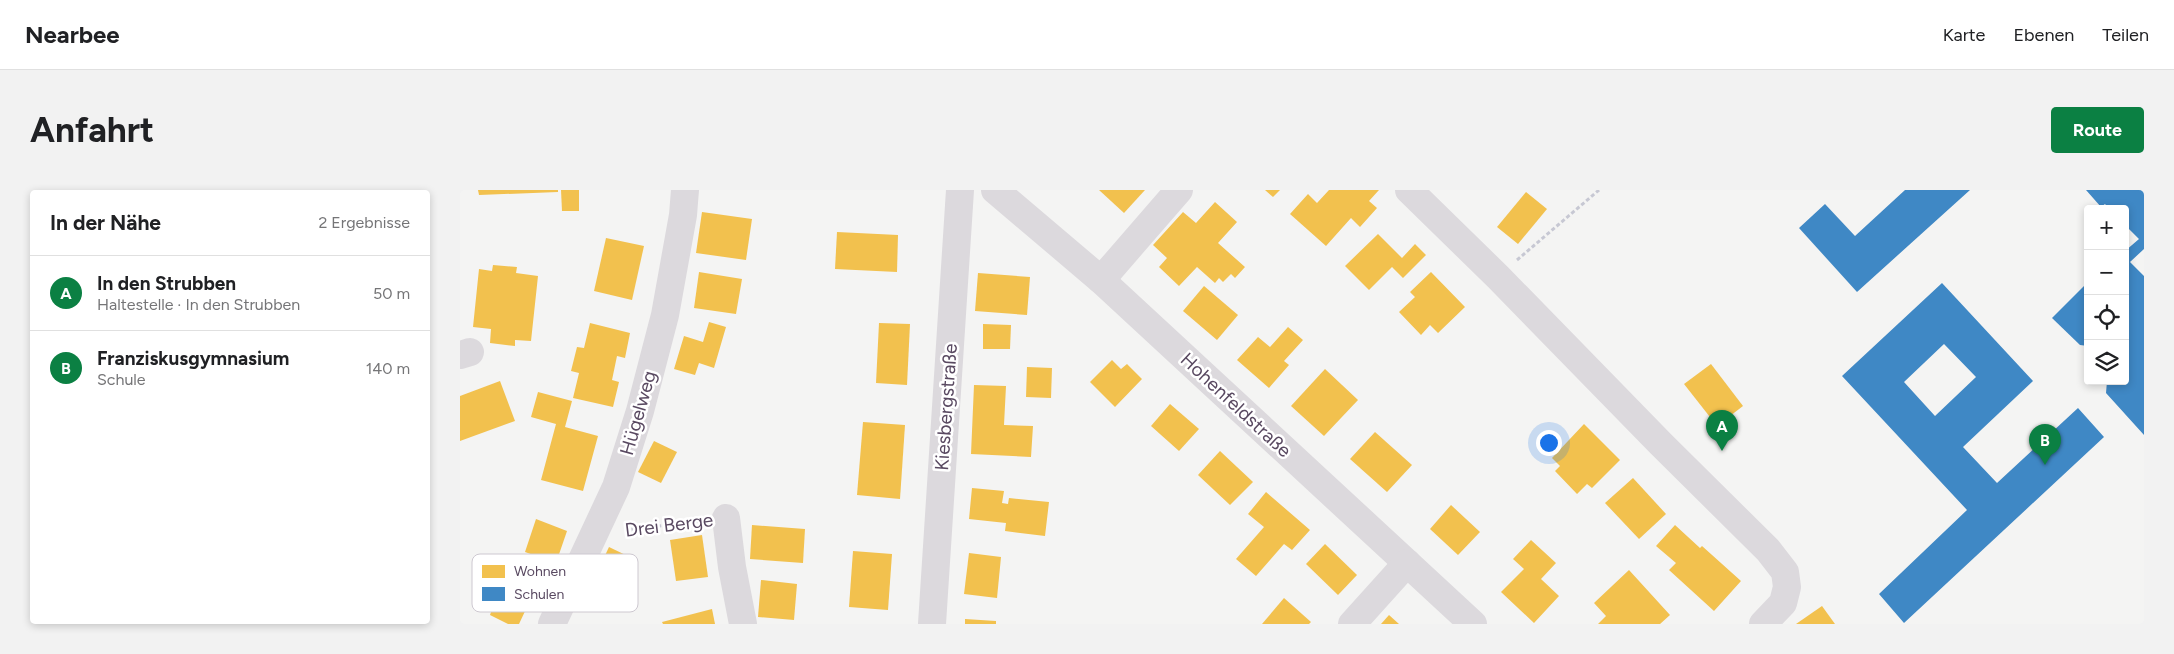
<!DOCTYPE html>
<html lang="de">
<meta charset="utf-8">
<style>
body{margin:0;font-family:Figtree,sans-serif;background:#f2f2f2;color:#202124}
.controls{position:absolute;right:15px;top:15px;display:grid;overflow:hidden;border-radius:5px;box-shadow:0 2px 8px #0003}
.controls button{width:45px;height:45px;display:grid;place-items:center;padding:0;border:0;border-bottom:1px solid #e0e0e0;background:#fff;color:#202124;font:25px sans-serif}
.you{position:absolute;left:1088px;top:252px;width:18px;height:18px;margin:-12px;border:4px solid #fff;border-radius:50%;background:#1a73e8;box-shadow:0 0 0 8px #1a73e833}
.badge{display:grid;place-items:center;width:32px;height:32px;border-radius:50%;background:#0b8043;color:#fff;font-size:16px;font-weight:700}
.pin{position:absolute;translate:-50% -41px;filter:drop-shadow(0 1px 2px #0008)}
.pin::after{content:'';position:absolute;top:26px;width:18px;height:15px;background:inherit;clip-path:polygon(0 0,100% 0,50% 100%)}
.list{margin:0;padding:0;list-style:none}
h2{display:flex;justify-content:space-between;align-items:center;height:65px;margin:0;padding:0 20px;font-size:21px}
h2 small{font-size:16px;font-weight:400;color:#757577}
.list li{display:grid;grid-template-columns:32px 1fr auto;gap:15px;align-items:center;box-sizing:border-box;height:75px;padding:0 20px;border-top:1px solid #e0e0e0}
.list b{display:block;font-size:19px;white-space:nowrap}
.list p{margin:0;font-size:16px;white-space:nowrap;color:#757577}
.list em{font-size:16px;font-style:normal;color:#757577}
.icon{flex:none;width:28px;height:28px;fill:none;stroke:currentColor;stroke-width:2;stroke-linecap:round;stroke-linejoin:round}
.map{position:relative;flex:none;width:1684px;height:434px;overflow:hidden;border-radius:5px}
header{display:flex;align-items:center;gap:30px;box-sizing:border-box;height:70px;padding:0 25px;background:#fff;border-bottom:1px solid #e0e0e0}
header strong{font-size:24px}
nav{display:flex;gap:28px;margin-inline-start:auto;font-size:18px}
.intro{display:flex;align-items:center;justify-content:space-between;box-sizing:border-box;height:120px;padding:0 30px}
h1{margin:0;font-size:35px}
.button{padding:12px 22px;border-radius:5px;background:#0b8043;color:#fff;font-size:18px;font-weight:700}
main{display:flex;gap:30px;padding:0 30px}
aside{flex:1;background:#fff;border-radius:5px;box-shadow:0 2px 8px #0003}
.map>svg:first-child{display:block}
.homes{fill:#f2c14e}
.schools{fill:#3f88c5;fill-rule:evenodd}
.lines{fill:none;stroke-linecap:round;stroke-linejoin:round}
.path{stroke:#c7c8d3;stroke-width:3;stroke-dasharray:4 2.5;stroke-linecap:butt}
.minor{stroke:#dcd9dd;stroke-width:28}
.tertiary{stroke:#dcd9dd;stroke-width:28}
.labels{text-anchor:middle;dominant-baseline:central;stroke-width:5;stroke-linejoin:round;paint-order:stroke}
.street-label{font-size:19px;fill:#594961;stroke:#fff}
.key{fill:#fff;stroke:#cdc8d0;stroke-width:1}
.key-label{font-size:14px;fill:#594961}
</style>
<header>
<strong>Nearbee</strong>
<nav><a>Karte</a><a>Ebenen</a><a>Teilen</a></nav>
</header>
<div class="intro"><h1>Anfahrt</h1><a class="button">Route</a></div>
<main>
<aside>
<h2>In der Nähe<small>2 Ergebnisse</small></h2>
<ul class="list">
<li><span class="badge">A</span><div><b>In den Strubben</b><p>Haltestelle · In den Strubben</p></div><em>50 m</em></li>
<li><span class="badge">B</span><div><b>Franziskusgymnasium</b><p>Schule</p></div><em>140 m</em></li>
</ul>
</aside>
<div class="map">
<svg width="1684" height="434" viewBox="0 0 1684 434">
<rect width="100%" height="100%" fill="#f4f4f3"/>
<g class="homes">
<path d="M 18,0 L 98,0 L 98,2 L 19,5 Z"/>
<path d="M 101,0 L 119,0 L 119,21 L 102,21 Z"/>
<path d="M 639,0 L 685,0 L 664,23 Z"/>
<path d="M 805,0 L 820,0 L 813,7 Z"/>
<path d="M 869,0 L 919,0 L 909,11 L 917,18 L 900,37 L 891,28 L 866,56 L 830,24 L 848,4 L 857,13 Z"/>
<path d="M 1066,2 L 1087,19 L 1058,54 L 1037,37 Z"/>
<path d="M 755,12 L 777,32 L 758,53 L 785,77 L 775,88 L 771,84 L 763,92 L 759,88 L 755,93 L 737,77 L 719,96 L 699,77 L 707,68 L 693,55 L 723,22 L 736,33 Z"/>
<path d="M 242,22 L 292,29 L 286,70 L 236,63 Z"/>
<path d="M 377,42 L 438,45 L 437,82 L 375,79 Z"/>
<path d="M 918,44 L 942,68 L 955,54 L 966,65 L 943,88 L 932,77 L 909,100 L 885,76 Z"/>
<path d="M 146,48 L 184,56 L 172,110 L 134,101 Z"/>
<path d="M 33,75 L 57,77 L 56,83 L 78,86 L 71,151 L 55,150 L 55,156 L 30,153 L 31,139 L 13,137 L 19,79 L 32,81 Z"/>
<path d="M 239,82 L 282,89 L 276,124 L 234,118 Z"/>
<path d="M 971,82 L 1005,117 L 978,143 L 970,135 L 961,145 L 939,122 L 955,107 L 950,102 Z"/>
<path d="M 518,83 L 570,87 L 567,125 L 515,121 Z"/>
<path d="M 744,96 L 778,125 L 757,150 L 723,121 Z"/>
<path d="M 249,132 L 266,137 L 254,178 L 239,173 L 235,185 L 214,179 L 224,146 L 243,152 Z"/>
<path d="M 130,133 L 170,143 L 165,168 L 157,166 L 152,190 L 159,192 L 153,217 L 113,208 L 119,183 L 111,181 L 117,157 L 124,158 Z"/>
<path d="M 419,133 L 450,134 L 447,195 L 416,193 Z"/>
<path d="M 523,134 L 551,135 L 550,159 L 523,159 Z"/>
<path d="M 828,137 L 843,150 L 824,171 L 829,175 L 809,198 L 777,170 L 798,147 L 810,157 Z"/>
<path d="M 652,170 L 661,179 L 667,174 L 682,189 L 655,217 L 630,192 Z"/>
<path d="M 1251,174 L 1283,216 L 1257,236 L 1224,194 Z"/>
<path d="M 567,177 L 592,178 L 591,208 L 566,207 Z"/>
<path d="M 865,179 L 898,210 L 864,246 L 831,216 Z"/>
<path d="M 40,191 L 55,231 L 0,251 L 0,206 Z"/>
<path d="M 514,195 L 546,196 L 544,235 L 573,236 L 571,267 L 511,264 Z"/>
<path d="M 78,202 L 112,211 L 105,237 L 138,246 L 123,301 L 81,290 L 96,234 L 71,227 Z"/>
<path d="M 710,214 L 739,239 L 719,261 L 691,236 Z"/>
<path d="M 403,232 L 445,235 L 440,309 L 397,305 Z"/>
<path d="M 1124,234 L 1160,270 L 1132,298 L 1127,294 L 1117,304 L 1095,281 L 1100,276 L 1092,268 Z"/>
<path d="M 915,242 L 952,275 L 927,302 L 890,269 Z"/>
<path d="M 194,251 L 217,262 L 201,293 L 178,282 Z"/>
<path d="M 760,261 L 793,292 L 770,315 L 738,285 Z"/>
<path d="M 1173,288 L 1206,324 L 1179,349 L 1145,313 Z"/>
<path d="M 512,298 L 544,301 L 542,313 L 548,314 L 549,308 L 589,312 L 585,346 L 545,341 L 546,333 L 509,329 Z"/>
<path d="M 806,302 L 850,340 L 832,360 L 824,354 L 796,386 L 776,369 L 804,337 L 788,324 Z"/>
<path d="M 991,315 L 1020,342 L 998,365 L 970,339 Z"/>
<path d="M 76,329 L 107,341 L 96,373 L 65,362 Z"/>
<path d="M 292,335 L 345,339 L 343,373 L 290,369 Z"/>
<path d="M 1215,335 L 1240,358 L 1242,356 L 1281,391 L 1254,421 L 1209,380 L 1216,373 L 1196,356 Z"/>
<path d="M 242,345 L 248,387 L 216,391 L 210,350 Z"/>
<path d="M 1071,350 L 1096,373 L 1081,389 L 1099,406 L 1074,433 L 1041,402 L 1064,379 L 1053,369 Z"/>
<path d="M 865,354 L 897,385 L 878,405 L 846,374 Z"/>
<path d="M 149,357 L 176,370 L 160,404 L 133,391 Z"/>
<path d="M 393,361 L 432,364 L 428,420 L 389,417 Z"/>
<path d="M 509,363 L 541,367 L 537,408 L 504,404 Z"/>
<path d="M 1169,380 L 1210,425 L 1200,434 L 1138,434 L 1146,426 L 1134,413 Z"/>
<path d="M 39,383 L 75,400 L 59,434 L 48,434 L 30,425 L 32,419 L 24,415 Z"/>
<path d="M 301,390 L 337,394 L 334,430 L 298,427 Z"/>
<path d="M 824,408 L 851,432 L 849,434 L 802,434 Z"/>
<path d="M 1362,416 L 1375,434 L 1336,434 Z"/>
<path d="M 252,419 L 255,434 L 203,434 L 202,432 Z"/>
<path d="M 929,425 L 939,434 L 921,434 Z"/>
<path d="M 505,429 L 536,431 L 536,434 L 505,434 Z"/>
</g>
<g class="schools">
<path d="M 1445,0 L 1510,0 L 1397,102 L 1339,38 L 1365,14 L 1395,46 Z"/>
<path d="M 1626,0 L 1684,0 L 1684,59 L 1670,72 L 1684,86 L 1684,245 L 1646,203 L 1647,191 L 1665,191 L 1665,61 L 1679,49 L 1665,35 L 1665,19 L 1649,19 L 1645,14 L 1641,17 Z"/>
<path d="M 1628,92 L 1628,156 L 1620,155 L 1592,128 Z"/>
<path d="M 1482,93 L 1573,191 L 1503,257 L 1537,293 L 1618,218 L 1644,247 L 1444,433 L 1419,404 L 1507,320 L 1382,186 ZM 1484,154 L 1516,187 L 1475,226 L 1444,192 Z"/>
</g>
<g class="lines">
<g class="path">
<path d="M 1057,70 L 1139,0"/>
<path d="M 165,340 L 241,331"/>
</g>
<g class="minor">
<path d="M 535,0 L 641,90 L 1013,434"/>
<path d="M 949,0 L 1038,87 L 1201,254 L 1308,360 L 1325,382 L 1327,397 L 1323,413 L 1303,434"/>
<path d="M 641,90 L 719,0"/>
<path d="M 0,165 L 10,162"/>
<path d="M 266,328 L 272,377 L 283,434"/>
<path d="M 92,434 L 156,297 L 180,221 L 205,125 L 223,25 L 225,0"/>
<path d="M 892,434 L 947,373"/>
</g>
<path class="tertiary" d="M 472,434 L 500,0"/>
</g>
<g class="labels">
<g class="street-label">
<text transform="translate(776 215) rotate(43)">Hohenfeldstraße</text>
<text transform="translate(486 217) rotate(-86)">Kiesbergstraße</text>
<text transform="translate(178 223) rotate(-74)">Hügelweg</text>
<text transform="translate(209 335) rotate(-7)">Drei Berge</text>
</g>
</g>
<rect x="12" y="364" width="166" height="58" rx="8" class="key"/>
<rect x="22" y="375" width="23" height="13" fill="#f2c14e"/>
<rect x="22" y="397" width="23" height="14" fill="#3f88c5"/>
<g class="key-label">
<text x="54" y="386">Wohnen</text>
<text x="54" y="409">Schulen</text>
</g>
</svg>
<div class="controls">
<button>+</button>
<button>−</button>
<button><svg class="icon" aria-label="locate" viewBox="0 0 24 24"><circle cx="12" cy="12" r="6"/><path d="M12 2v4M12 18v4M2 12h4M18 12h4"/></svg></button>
<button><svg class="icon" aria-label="layers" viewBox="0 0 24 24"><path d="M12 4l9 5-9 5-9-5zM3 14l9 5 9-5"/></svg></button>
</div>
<div class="you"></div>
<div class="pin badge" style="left:1262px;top:261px">A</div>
<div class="pin badge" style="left:1585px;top:275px">B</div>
</div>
</main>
